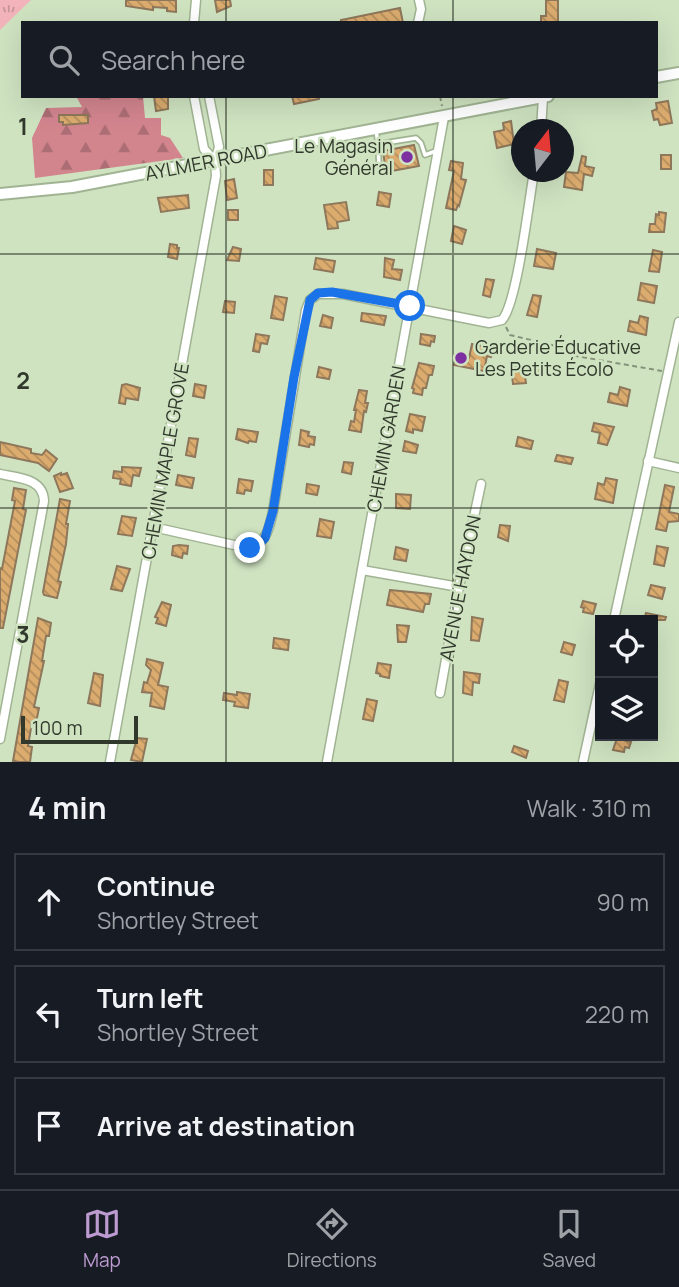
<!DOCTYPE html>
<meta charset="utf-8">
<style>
body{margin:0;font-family:Manrope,sans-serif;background:#242831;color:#f1f3f6}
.controls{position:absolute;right:21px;bottom:21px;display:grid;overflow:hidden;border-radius:0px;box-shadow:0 7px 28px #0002}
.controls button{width:63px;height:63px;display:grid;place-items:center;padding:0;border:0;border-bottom:2px solid #363941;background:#171b24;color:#f1f3f6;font:35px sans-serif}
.compass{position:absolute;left:511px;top:119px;width:63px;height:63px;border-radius:50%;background:#171b24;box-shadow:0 7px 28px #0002;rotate:16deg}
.scale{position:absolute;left:21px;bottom:18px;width:117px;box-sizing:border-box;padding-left:7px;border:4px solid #31392c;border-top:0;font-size:19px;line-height:24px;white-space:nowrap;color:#31392c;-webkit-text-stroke:5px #cfe3c1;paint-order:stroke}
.stop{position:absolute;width:21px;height:21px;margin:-16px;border:5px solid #1a73e8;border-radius:50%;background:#fff}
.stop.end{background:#1a73e8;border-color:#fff;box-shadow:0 2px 7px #0008}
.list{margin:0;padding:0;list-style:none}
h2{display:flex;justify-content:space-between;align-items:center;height:91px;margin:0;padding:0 28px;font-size:30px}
h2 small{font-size:23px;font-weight:400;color:#9ea1a6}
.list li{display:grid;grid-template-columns:46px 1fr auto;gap:21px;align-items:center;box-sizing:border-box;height:98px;margin:0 14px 14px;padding:0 14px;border:2px solid #363941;border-radius:0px}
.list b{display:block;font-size:26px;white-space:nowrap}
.list p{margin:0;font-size:23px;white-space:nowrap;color:#9ea1a6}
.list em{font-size:23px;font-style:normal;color:#9ea1a6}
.icon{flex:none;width:38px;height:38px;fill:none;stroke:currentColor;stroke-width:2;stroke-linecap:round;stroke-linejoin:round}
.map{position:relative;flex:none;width:679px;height:762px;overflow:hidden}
.search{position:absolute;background:#171b24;box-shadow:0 7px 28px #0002;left:21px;right:21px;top:21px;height:77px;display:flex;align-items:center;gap:18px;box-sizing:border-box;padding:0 24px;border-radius:0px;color:#9ea1a6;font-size:26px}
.sheet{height:427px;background:#171b24}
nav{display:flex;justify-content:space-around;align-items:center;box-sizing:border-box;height:98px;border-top:2px solid #363941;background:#171b24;font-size:19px;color:#9ea1a6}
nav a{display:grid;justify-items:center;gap:4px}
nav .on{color:#bc9bd0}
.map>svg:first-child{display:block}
.grass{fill:url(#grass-tufts)}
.forest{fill:url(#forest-firs)}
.building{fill:url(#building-back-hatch);stroke:#8e775a;stroke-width:2}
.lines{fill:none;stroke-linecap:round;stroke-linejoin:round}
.service-casing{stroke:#a0b493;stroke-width:7}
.minor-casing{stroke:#a0b493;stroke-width:11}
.secondary-casing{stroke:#a0b493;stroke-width:14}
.path{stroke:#85937b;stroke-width:2;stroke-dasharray:5 3.5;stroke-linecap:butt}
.service{stroke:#fff;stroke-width:3.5}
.minor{stroke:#fff;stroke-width:8}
.secondary{stroke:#fff;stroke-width:10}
.route{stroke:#1a73e8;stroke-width:9}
.grid{fill:none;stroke:#31392c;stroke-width:2;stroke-opacity:0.55}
.poi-dot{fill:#7c30a1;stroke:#cfe3c1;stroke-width:2.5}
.labels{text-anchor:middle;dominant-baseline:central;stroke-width:5;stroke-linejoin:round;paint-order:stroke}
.poi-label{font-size:19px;fill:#31392c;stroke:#cfe3c1;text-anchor:end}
.street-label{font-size:19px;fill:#31392c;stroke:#cfe3c1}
.grid-label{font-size:23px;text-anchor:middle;font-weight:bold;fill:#31392c;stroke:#cfe3c1;stroke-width:5;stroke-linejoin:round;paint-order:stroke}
</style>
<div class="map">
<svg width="679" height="762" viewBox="0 0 679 762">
<defs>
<pattern id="grass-tufts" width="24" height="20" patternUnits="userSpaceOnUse" patternTransform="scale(1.75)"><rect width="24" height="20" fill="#f2b4ba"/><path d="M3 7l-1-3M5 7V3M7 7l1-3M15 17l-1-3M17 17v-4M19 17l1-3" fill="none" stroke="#c59397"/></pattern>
<pattern id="forest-firs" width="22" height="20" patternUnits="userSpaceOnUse" patternTransform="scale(1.75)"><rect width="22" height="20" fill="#d3858e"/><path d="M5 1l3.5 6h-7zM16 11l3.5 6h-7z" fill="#ac6e74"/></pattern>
<pattern id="building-back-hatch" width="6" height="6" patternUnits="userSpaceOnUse" patternTransform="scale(1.75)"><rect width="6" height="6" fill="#dcac6f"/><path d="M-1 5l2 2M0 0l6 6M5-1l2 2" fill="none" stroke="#b38d5b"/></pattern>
</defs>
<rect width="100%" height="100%" fill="#cfe3c1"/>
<path class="grass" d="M 0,0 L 31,0 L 0,30 Z"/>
<path class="forest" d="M 76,96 L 143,96 L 145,118 L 161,118 L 161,135 L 170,138 L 183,158 L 35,178 L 32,138 L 46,108 L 82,107 Z"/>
<g class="building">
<path d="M 126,0 L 173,0 L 176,1 L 176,12 L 167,11 L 167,8 L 153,7 L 153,10 L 126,6 Z"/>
<path d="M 215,0 L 230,0 L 231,6 L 217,12 Z"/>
<path d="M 546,0 L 558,0 L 558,23 L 541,23 L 541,16 L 546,16 Z"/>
<path d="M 400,8 L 403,23 L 341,23 L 341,20 Z"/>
<path d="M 154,96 L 168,97 L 168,109 L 156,111 Z"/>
<path d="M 292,96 L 319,96 L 319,99 L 294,104 Z"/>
<path d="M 668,101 L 672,123 L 660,125 L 658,119 L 654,120 L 652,111 L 657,109 L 656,103 Z"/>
<path d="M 59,115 L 88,115 L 88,123 L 63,125 L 63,122 L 59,122 Z"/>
<path d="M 511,121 L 514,144 L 497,148 L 494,132 L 504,130 L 503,123 Z"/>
<path d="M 414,145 L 419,166 L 386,172 L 383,151 Z"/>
<rect x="661" y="155" width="10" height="14"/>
<path d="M 582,156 L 586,157 L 585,166 L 594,168 L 592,176 L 584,174 L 582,190 L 564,187 L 566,172 L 578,173 Z"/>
<path d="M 451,161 L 463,163 L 461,179 L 466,180 L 459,206 L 458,205 L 456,210 L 446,208 L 454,171 L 449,170 Z"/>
<rect x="264" y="170" width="9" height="15"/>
<path d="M 234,179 L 237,198 L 227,200 L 225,181 Z"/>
<path d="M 379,192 L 391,194 L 389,207 L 377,205 Z"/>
<path d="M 188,195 L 189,208 L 161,212 L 158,198 Z"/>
<path d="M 346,202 L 349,220 L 337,222 L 338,228 L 328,229 L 324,205 Z"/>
<rect x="228" y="210" width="10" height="10"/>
<path d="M 659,212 L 666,213 L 664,232 L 649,232 L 650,224 L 655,224 L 656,214 L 659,215 Z"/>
<path d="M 454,226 L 466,230 L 462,244 L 451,241 Z"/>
<path d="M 170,244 L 177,245 L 177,248 L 179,248 L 177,259 L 168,257 Z"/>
<path d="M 233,247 L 241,249 L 239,261 L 227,260 Z"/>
<path d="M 537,249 L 556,253 L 553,269 L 534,266 Z"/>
<path d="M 653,250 L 662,252 L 659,272 L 649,271 Z"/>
<path d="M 316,258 L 335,261 L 333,272 L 314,269 Z"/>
<path d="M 385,258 L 394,260 L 392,269 L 402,270 L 400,280 L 384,277 Z"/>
<path d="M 486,279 L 494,280 L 490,297 L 483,295 Z"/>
<path d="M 641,283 L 657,286 L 654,303 L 638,300 Z"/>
<path d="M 533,295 L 541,296 L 537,317 L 527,315 Z"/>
<path d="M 275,296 L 287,298 L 283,320 L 271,318 Z"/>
<path d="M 225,301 L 235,302 L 234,313 L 223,312 Z"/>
<path d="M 362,313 L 386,316 L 384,325 L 361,321 Z"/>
<path d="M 323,315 L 333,318 L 331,328 L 320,326 Z"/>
<path d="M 640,316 L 648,318 L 646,335 L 628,331 L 630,321 L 638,323 Z"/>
<path d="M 256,334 L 269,336 L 267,344 L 261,343 L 259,352 L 253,351 Z"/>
<path d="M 421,334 L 435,336 L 434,342 L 431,341 L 430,346 L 420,344 Z"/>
<path d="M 472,344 L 493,348 L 491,357 L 487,356 L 484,371 L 454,365 L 456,355 L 469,358 Z"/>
<path d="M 419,363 L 434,366 L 432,375 L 429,375 L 426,388 L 423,388 L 422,395 L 413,393 L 414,389 L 412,388 Z"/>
<path d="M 540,364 L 541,374 L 525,376 L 526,383 L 513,384 L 511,367 Z"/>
<path d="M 319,367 L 331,370 L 329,379 L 317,377 Z"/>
<path d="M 126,384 L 140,388 L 138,400 L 126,398 L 125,404 L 119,403 L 122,385 Z"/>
<path d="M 195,384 L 206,386 L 204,398 L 193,396 Z"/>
<path d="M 620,387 L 630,390 L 627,406 L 608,402 L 610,393 L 618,395 Z"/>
<path d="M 359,390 L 367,391 L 365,403 L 368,403 L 366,412 L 364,411 L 361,432 L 349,430 L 351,421 L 354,422 L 356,410 L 354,410 Z"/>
<path d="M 410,414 L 425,417 L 422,431 L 413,429 L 413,433 L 406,431 Z"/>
<path d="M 594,423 L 614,427 L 607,445 L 598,443 L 600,433 L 592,431 Z"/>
<path d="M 238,429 L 258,432 L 256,442 L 249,441 L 248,443 L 236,439 Z"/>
<path d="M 301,430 L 309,432 L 308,436 L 315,437 L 314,445 L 310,444 L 309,447 L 299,445 Z"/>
<path d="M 518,437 L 533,441 L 531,449 L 516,446 Z"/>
<path d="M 189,438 L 198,439 L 195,457 L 186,455 Z"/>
<path d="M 405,441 L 418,445 L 416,453 L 403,451 Z"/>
<path d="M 0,442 L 31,449 L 31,453 L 42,455 L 46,450 L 57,459 L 49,471 L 38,463 L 0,455 Z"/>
<path d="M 557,455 L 573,458 L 571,464 L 555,461 Z"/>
<path d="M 344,462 L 353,463 L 351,474 L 342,472 Z"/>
<path d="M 122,467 L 141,468 L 139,476 L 133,475 L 131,486 L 120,484 L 121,479 L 113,478 L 114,471 L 122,472 Z"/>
<path d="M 61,473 L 61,475 L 67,473 L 73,488 L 60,492 L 54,476 Z"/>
<path d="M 178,475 L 194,478 L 192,488 L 176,485 Z"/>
<path d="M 606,478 L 617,480 L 613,503 L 595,499 L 598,483 L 604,485 Z"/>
<path d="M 239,479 L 253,481 L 251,491 L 245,490 L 244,494 L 237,493 Z"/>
<path d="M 307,484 L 319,486 L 317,495 L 306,493 Z"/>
<path d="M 665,485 L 674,487 L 669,512 L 679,514 L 679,521 L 668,522 L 666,531 L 656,529 Z"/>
<path d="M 14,488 L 26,490 L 23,509 L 26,510 L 3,628 L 0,628 L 0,568 L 2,569 L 15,501 L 12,500 Z"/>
<path d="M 396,494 L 411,495 L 410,509 L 396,508 Z"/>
<path d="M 60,499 L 70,501 L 66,524 L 68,524 L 66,544 L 58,581 L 61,582 L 57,598 L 44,595 L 43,592 Z"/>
<path d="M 122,516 L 136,518 L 132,536 L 118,534 Z"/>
<path d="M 320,519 L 334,522 L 331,538 L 317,536 Z"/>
<path d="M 500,525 L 510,526 L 508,541 L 498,537 Z"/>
<path d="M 179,545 L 188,546 L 187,554 L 183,553 L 182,558 L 172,555 L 173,546 Z"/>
<path d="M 657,546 L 668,548 L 664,566 L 654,564 Z"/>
<path d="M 396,547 L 408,550 L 406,561 L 394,559 Z"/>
<path d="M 117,566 L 130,569 L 122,591 L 111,589 Z"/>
<path d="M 651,585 L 665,588 L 662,599 L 648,595 Z"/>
<path d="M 390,590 L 431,594 L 429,604 L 425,604 L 423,612 L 387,605 Z"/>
<path d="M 583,601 L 596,604 L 593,614 L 583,612 L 584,608 L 581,607 Z"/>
<path d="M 162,602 L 171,605 L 166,626 L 156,623 L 158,618 L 155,617 Z"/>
<path d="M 646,613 L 666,617 L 665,620 L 644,620 Z"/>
<path d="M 472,617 L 483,619 L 479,641 L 471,640 Z"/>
<path d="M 38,618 L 51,623 L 49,636 L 46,636 L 42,661 L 44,661 L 34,707 L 39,708 L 36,723 L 32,722 L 28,746 L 32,747 L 30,762 L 19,762 L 13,761 Z"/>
<path d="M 397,625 L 409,626 L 406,642 L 398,642 Z"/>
<path d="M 274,638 L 289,640 L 288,650 L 273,648 Z"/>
<path d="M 564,642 L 575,645 L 572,655 L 561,652 Z"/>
<path d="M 147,659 L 163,663 L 158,685 L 168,687 L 164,709 L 150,706 L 152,693 L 142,692 L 144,682 L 147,683 L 151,670 L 146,665 Z"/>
<path d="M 378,663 L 391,665 L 389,678 L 380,676 L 380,674 L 376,673 Z"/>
<path d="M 464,672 L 480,674 L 479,683 L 473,682 L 472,695 L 463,693 Z"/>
<path d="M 94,673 L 103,675 L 100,706 L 88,703 Z"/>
<path d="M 559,680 L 568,682 L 564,702 L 554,700 Z"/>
<path d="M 237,692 L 250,694 L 248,708 L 234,706 L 235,702 L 223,700 L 224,693 L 237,695 Z"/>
<path d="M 367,699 L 377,701 L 373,721 L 363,719 Z"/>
<path d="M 137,738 L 147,739 L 142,762 L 131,760 Z"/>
<path d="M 617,738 L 631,742 L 629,748 L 625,747 L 624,752 L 613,750 Z"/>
<path d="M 514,746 L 528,751 L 526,758 L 512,752 Z"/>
</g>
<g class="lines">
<defs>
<g id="service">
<path d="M 376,130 L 378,144 L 416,138 L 421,143 L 425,155 L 436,151"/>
<path d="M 378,144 L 379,166"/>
</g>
<g id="minor">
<path d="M 194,23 L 196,0"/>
<path d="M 418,23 L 421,9 L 419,0"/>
<path d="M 194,96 L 204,149 L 215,161"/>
<path d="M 541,130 L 543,97"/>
<path d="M 648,461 L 679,468"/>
<path d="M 0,474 C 18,478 43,478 44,501 L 0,739"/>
<path d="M 153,527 L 243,547 C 266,548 269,529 273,511 L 306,310 L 310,300 L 318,294 L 343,294 L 489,323 L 502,320 C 517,304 529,200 534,172"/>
<path d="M 362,570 L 459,587"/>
<path d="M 614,620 L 679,322"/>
<path d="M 440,693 L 459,587 L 481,484"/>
<path d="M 110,762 L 216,176 L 215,161 L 219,147 L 209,96"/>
<path d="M 327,762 L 444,117"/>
<path d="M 583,762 L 600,684"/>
</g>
<g id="secondary">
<path d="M 656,77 L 679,73"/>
<path d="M 0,194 L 72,187 L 548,96"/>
</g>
</defs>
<use href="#service" class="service-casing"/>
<use href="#minor" class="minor-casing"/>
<use href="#secondary" class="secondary-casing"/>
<g class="path">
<path d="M 440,96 L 442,106"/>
<path d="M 506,327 L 510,335 L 556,346 L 570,355 L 662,371"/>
</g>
<use href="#service" class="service"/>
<use href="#minor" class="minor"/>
<use href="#secondary" class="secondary"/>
</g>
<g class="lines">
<path class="route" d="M 250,548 L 261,542 L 265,538 L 273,511 L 294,377 L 310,300 L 318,293 L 332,292 L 410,306"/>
</g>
<path class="grid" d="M 226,0 L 226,23M 453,0 L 453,23M 226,96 L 226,762M 453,96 L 453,762M 0,254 L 679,254M 0,508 L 679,508"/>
<g class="poi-dot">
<circle cx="407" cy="157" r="7"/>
<circle cx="461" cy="358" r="7"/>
</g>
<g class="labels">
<g class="poi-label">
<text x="393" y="146">Le Magasin<tspan x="393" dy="22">Général</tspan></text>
<text x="475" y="347" text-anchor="start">Garderie Éducative<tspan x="475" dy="22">Les Petits Écolo</tspan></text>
</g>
<g class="street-label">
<text transform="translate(206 162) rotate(-11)">AYLMER ROAD</text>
<text transform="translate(386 439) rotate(-80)">CHEMIN GARDEN</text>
<text transform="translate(165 461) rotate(-80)">CHEMIN MAPLE GROVE</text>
<text transform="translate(460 588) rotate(-79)">AVENUE HAYDON</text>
</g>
</g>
<g class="grid-label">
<text x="23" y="135">1</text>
<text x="23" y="389">2</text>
<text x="23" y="643">3</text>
</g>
</svg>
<div class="controls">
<button><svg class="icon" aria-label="locate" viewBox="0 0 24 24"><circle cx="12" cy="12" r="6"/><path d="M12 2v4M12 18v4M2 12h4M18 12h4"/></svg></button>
<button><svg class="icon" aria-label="layers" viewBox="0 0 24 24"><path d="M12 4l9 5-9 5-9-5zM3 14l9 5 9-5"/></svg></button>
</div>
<svg class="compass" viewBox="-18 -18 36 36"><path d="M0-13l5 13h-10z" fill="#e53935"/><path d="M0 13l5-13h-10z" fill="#9ea1a6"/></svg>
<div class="scale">100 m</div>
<div class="stop" style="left:410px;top:306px"></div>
<div class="stop end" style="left:250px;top:548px"></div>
<div class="search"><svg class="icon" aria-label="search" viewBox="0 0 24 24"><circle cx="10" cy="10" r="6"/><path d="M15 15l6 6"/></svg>Search here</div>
</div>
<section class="sheet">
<h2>4 min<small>Walk · 310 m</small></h2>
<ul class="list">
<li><svg class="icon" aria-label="ahead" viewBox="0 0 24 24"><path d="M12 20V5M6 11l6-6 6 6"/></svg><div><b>Continue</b><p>Shortley Street</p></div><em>90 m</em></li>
<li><svg class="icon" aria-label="left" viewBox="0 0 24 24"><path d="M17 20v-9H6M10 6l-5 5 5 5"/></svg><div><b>Turn left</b><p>Shortley Street</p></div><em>220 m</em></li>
<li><svg class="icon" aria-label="arrive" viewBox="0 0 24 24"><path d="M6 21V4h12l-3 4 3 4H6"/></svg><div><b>Arrive at destination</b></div></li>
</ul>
</section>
<nav>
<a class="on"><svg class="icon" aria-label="map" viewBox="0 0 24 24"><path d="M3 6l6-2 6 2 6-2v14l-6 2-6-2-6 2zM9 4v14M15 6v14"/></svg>Map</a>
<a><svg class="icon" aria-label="directions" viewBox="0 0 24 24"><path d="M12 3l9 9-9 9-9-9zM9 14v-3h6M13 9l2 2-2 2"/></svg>Directions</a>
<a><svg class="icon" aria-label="saved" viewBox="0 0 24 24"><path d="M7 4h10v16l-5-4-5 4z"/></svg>Saved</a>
</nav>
